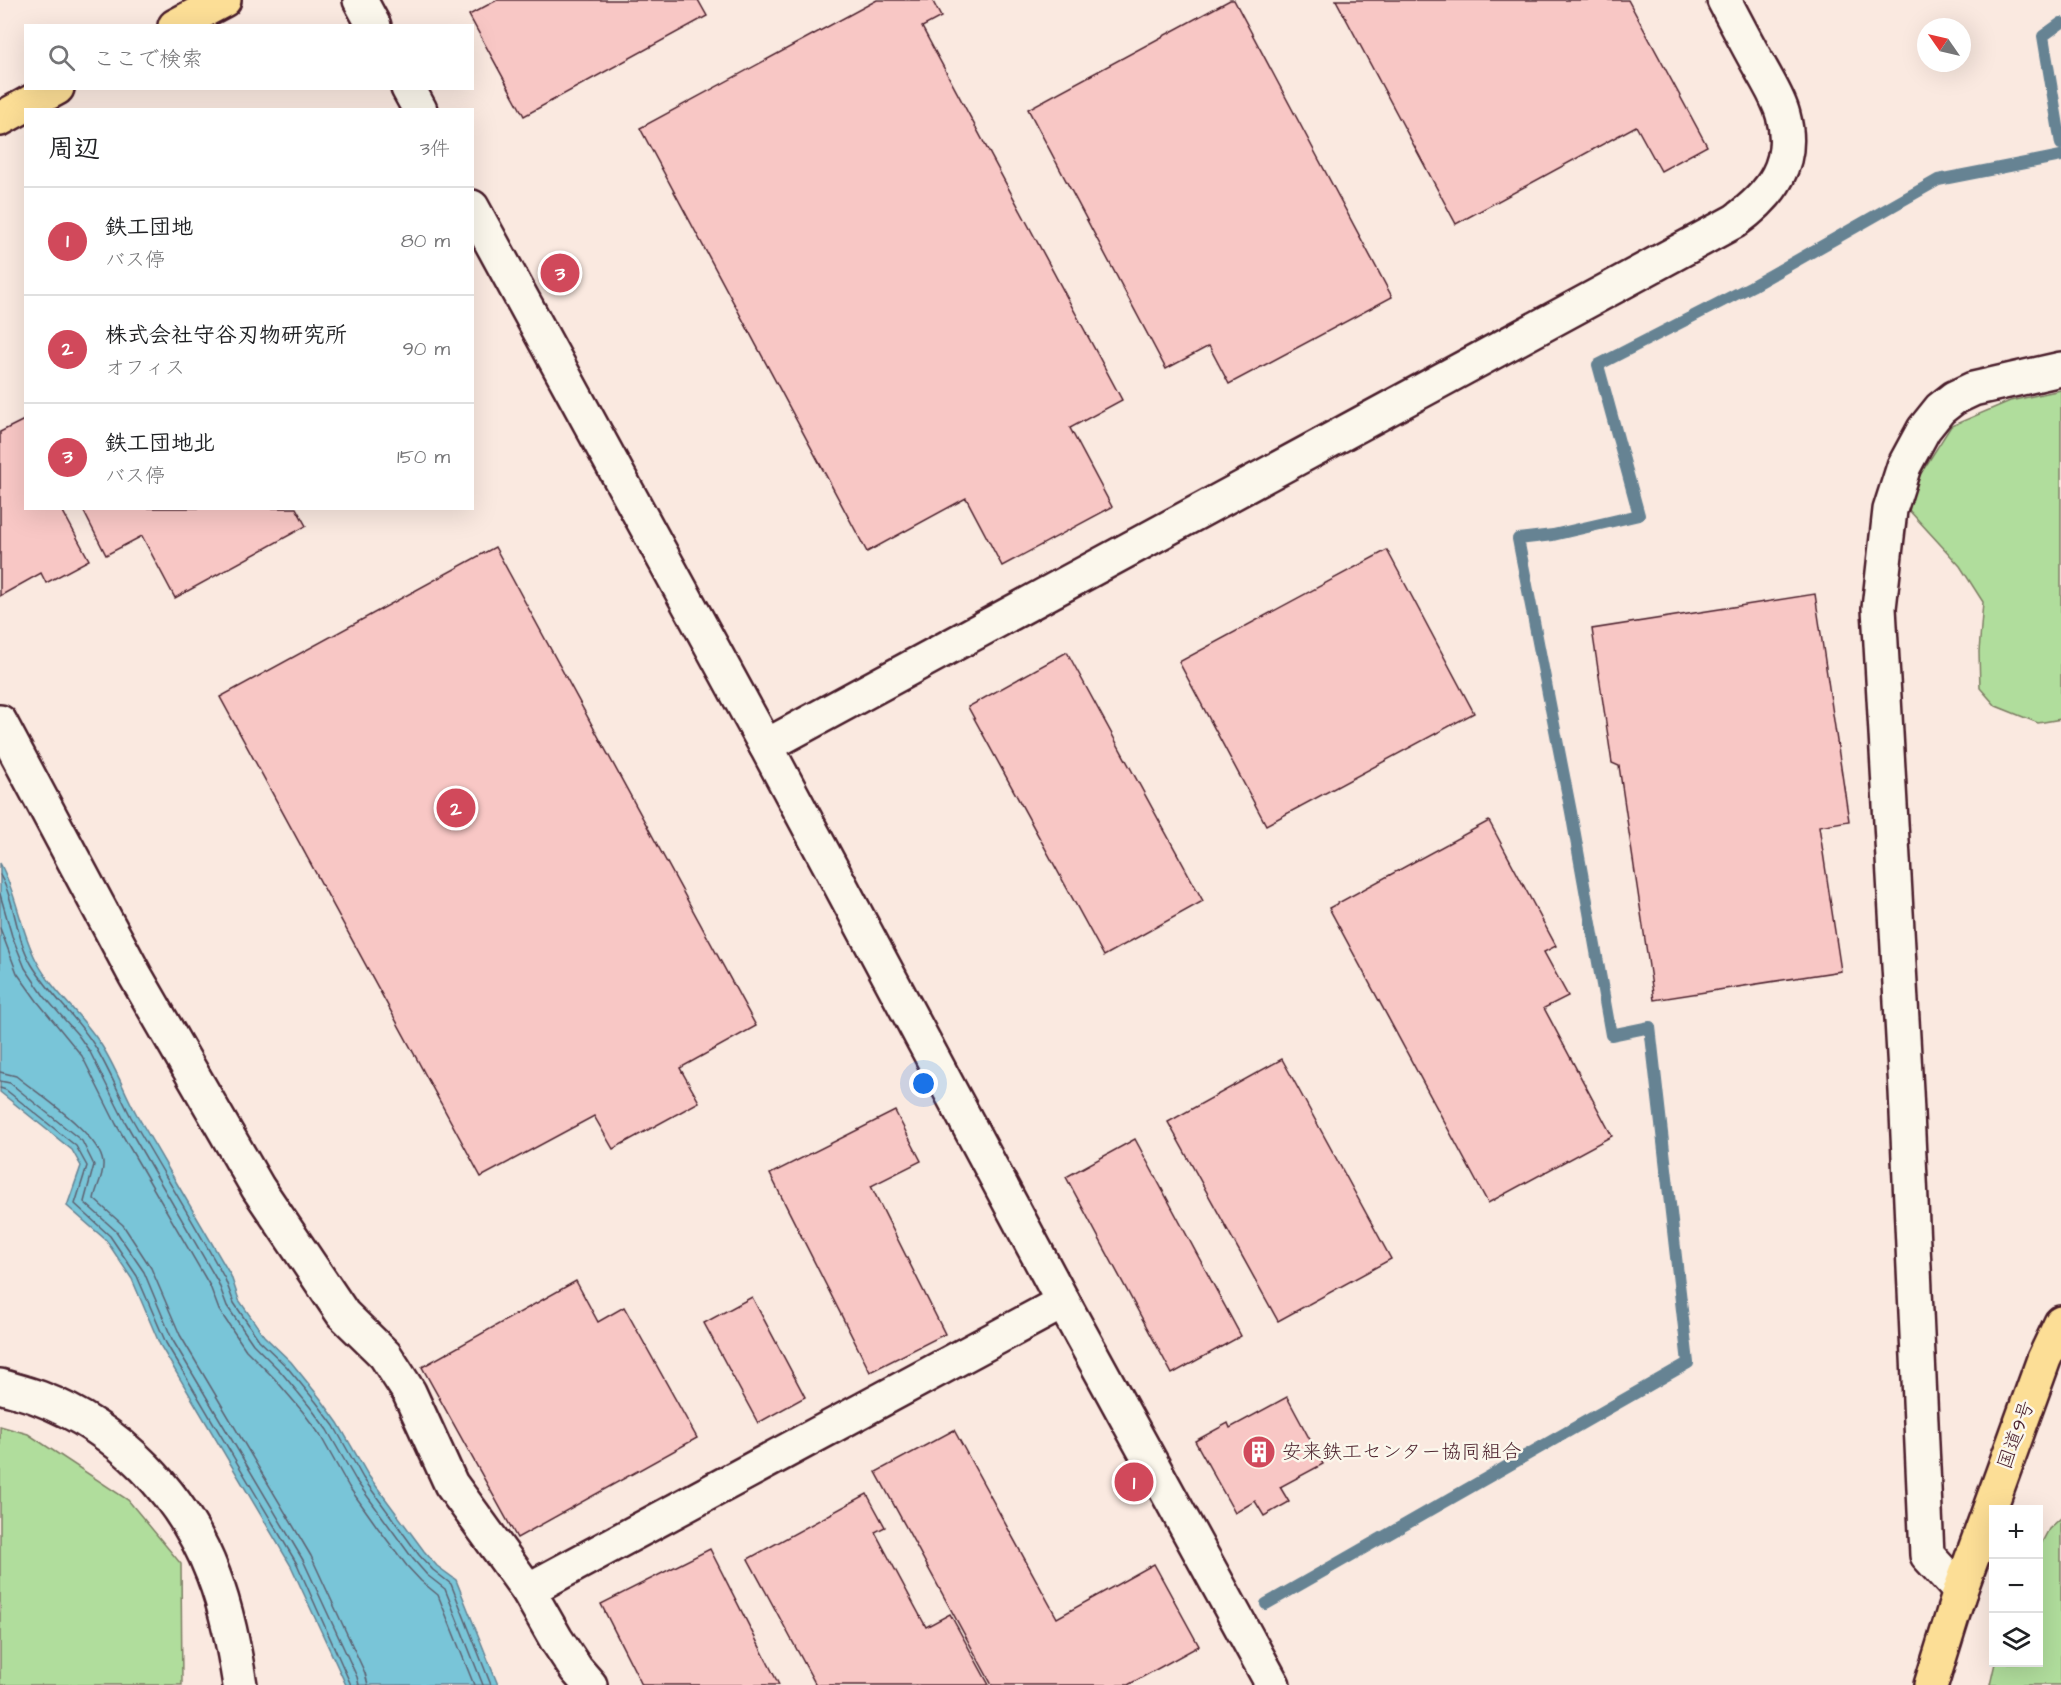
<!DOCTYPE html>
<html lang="ja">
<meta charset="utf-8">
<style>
body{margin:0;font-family:"Architects Daughter","Klee One",sans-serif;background:#f2f2f2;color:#202124}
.controls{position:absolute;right:18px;bottom:18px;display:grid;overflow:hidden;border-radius:0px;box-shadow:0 6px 24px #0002}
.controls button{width:54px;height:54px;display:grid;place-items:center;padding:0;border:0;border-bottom:2px solid #e0e0e0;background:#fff;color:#202124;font:30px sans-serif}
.compass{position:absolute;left:1917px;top:18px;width:54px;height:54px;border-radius:50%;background:#fff;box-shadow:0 6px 24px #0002;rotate:304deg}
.you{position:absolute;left:924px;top:1084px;width:21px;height:21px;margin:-15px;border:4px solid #fff;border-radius:50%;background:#1a73e8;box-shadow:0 0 0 9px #1a73e833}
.badge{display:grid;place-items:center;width:39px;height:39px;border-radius:50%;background:#d1495b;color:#fff;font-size:20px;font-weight:700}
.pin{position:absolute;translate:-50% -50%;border:3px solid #fff;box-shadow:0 2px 6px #0006}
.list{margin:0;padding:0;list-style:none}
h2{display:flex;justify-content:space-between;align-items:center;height:78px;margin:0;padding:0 24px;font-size:26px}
h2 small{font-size:20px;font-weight:400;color:#757577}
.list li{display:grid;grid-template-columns:39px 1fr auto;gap:18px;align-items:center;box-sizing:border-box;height:108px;padding:0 24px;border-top:2px solid #e0e0e0}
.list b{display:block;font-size:22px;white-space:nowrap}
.list p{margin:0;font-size:20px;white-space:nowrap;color:#757577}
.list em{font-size:20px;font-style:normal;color:#757577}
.icon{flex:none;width:33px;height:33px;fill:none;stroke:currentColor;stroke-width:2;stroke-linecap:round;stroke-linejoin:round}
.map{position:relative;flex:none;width:2061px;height:1685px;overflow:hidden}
.search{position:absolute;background:#fff;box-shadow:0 6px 24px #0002;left:24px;top:24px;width:450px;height:66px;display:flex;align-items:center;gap:15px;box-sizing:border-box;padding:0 21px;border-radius:0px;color:#757577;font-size:22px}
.panel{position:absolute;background:#fff;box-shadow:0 6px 24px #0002;left:24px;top:108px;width:450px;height:402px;border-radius:0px}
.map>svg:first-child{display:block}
.green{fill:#b0dd9c;stroke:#7d7e64;stroke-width:1.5}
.water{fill:#79c5d8;stroke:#668393;stroke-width:1.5}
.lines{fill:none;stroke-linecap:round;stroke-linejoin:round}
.shore{stroke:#5d6170;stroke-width:1.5}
.stream{stroke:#668393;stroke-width:12}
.building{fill:#f8c7c5;stroke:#4a1f2b;stroke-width:1.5}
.minor-casing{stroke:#4a1f2b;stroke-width:38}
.major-casing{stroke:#4a1f2b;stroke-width:38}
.highway-casing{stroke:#4a1f2b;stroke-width:38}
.minor{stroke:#fbf7ec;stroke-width:33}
.major{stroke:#fcde96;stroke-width:33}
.highway{stroke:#fcde96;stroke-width:33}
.labels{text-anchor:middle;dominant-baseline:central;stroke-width:5;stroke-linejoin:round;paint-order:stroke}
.street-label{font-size:20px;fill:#4a1f2b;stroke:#fbf7ec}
.poi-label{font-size:20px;fill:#4a1f2b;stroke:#fbf7ec;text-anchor:start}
</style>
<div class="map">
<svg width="2061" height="1685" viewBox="0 0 2061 1685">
<rect width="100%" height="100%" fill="#fae9e0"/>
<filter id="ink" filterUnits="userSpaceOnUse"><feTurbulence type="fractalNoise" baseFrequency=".0167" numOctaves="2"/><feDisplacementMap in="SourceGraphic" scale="12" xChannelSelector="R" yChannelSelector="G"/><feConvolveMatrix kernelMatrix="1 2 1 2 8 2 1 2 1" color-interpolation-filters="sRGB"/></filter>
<g filter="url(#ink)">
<g class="green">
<path d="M 2061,390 L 2061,719 L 2038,723 L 1996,706 L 1980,688 L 1979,652 L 1983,602 L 1960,566 L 1907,508 L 1918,478 L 1951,426 L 2010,401 Z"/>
<path d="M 0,1426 L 28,1434 L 128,1500 L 181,1564 L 182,1685 L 0,1685 Z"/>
<path d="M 2061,1518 L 2061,1685 L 1990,1685 L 1995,1663 L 2038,1662 L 2039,1548 L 2049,1529 Z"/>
</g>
<path class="water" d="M 0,863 C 17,894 20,929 36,960 C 52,991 81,1014 100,1043 C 115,1065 124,1092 137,1115 C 168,1169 200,1222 231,1276 L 239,1300 L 264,1336 L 291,1362 L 320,1398 L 338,1423 L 368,1475 L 424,1551 L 437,1566 L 456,1580 L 498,1685 L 346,1685 L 291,1566 L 160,1345 L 132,1279 L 106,1240 L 67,1206 L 81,1166 L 72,1150 L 0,1092 Z"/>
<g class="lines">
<g class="shore">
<path d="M 0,875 C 16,903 15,937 32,965 C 50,995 78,1018 96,1048 C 109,1070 119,1094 131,1117 C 162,1171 195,1224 225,1279 L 234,1303 L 259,1340 L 287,1367 L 316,1402 L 334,1426 L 363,1478 L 419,1555 L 433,1570 L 451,1584 L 491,1685"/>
<path d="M 0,894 L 12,936 L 25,968 L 44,996 L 78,1035 L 90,1052 L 124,1120 L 218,1282 L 227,1306 L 253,1344 L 281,1372 L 310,1407 L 327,1430 L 357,1482 L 413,1559 L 427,1575 L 445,1589 L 483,1685"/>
<path d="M 0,928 L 17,973 L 37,1001 L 82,1056 L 116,1124 L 210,1286 L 219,1310 L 246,1350 L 274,1378 L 303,1412 L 320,1435 L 349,1487 L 378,1528 L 407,1566 L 421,1581 L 438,1595 L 474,1685"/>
<path d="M 0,1072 L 16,1076 C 38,1094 100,1134 103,1163 C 104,1176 96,1187 94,1199 L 123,1225 L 151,1268 L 180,1335 L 311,1556 L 365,1673 L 368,1685"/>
<path d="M 0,1081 L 10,1083 L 82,1141 L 94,1165 L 84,1202 L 116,1231 L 144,1272 L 172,1339 L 303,1560 L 357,1677 L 359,1685"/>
<path d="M 0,1088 L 6,1090 L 76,1146 L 87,1166 L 75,1204 L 110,1236 L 137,1276 L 166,1343 L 297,1564 L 351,1685"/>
</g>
<g class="stream">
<path d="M 2061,23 L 2043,36 L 2061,144"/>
<path d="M 1266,1604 L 1688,1363 L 1650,1027 L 1611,1035 L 1571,812 L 1518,539 L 1553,535 L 1639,515 L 1598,365 L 1752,286 L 1938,180 L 2061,156"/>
</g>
</g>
<g class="building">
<path d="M 497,0 L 698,0 L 707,16 L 524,116 L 469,15 Z"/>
<path d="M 877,0 L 932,0 L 941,17 L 922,27 L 1122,400 L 1070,428 L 1112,507 L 1002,566 L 966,498 L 867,552 L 640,128 Z"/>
<path d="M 1230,0 L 1234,0 L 1392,297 L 1229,384 L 1209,346 L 1166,369 L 1028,109 Z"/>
<path d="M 1336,0 L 1628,0 L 1707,146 L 1661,171 L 1636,126 L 1456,224 Z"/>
<path d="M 26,419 L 26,508 L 61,508 L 89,560 L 46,583 L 41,573 L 0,596 L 0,432 Z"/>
<path d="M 82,508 L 296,508 L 306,526 L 175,598 L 142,536 L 106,555 Z"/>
<path d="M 495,547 L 756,1026 L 680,1068 L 699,1102 L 613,1149 L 594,1116 L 481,1177 L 220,697 Z"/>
<path d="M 1387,550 L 1474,713 L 1266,825 L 1179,662 Z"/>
<path d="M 1815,594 L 1849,821 L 1819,826 L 1841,971 L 1654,1000 L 1619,766 L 1612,763 L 1592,629 Z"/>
<path d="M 1067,652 L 1203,901 L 1104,956 L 968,707 Z"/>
<path d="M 1489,821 L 1556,946 L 1544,952 L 1568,996 L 1544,1008 L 1612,1136 L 1488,1203 L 1329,908 Z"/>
<path d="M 1282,1059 L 1391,1259 L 1278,1321 L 1168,1122 Z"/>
<path d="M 895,1111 L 921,1161 L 871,1186 L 945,1334 L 870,1372 L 770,1174 Z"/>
<path d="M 1135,1139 L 1241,1336 L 1172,1374 L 1066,1177 Z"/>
<path d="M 576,1281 L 598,1322 L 624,1307 L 697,1438 L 517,1538 L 422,1367 Z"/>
<path d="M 752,1297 L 805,1397 L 758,1423 L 704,1323 Z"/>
<path d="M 1287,1397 L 1323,1464 L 1280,1487 L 1289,1502 L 1264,1516 L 1255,1501 L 1235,1513 L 1195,1441 L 1228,1423 L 1230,1428 Z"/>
<path d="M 954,1430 L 1057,1618 L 1154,1564 L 1199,1646 L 1128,1685 L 992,1685 L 876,1472 Z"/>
<path d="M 867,1494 L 885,1527 L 875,1532 L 926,1627 L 950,1614 L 989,1685 L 816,1685 L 748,1559 Z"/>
<path d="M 710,1549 L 779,1685 L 642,1685 L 601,1604 Z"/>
</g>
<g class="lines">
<defs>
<g id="minor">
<path d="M 360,0 L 374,26"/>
<path d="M 408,88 L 420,110"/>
<path d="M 472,207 L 766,746 L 1063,1302 L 1273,1685"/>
<path d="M 0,722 L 135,975 L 258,1188 L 343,1314 L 385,1355 L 409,1392 L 451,1484 L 528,1590 L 556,1639 L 576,1669 L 590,1685"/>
<path d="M 766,746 L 1735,221 C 1772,194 1796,163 1783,115 C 1779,99 1769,84 1761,69 C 1748,46 1736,23 1724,0"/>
<path d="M 0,1386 C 13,1390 26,1393 39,1398 C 119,1428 183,1495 213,1574 C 227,1610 234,1648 240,1685"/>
<path d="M 528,1590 L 1063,1302"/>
<path d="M 1960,1591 L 1927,1555 L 1906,1091 L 1879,608 L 1890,510 L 1904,466 L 1924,429 L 1940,409 L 1954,398 L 1973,389 L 2061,369"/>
</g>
<g id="major">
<path d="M 175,26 L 224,0"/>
<path d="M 0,119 L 57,88"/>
</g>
<path id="highway" d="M 1931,1685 L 1960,1591 L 2044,1359 L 2061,1323"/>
</defs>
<use href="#minor" class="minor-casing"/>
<use href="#major" class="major-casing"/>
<use href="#highway" class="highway-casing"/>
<use href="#minor" class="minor"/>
<use href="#major" class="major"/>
<use href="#highway" class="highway"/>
</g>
</g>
<defs>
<symbol id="building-disc" viewBox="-11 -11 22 22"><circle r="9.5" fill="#d1495b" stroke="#fbf7ec"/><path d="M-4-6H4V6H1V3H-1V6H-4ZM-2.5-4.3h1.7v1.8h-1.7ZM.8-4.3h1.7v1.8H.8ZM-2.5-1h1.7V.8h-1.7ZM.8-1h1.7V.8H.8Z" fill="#fff"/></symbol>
</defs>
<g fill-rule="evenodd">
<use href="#building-disc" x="1240" y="1433" width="38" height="38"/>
</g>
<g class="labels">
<g class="street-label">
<text transform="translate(2016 1435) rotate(-70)">国道9号</text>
</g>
<g class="poi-label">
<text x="1282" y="1452">安来鉄工センター協同組合</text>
</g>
</g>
</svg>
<div class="controls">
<button>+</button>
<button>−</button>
<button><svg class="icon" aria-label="layers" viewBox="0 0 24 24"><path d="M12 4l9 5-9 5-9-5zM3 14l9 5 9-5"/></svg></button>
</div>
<svg class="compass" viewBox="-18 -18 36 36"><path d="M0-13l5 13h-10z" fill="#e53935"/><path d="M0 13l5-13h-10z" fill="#757577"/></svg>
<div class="you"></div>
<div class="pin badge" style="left:1134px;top:1482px">1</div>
<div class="pin badge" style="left:456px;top:808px">2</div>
<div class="pin badge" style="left:560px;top:273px">3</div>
<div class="search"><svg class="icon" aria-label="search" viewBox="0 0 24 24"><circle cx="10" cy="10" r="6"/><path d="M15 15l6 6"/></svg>ここで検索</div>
<section class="panel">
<h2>周辺<small>3件</small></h2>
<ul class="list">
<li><span class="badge">1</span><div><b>鉄工団地</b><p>バス停</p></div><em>80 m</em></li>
<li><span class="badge">2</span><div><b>株式会社守谷刃物研究所</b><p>オフィス</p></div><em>90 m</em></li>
<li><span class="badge">3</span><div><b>鉄工団地北</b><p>バス停</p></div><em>150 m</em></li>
</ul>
</section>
</div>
